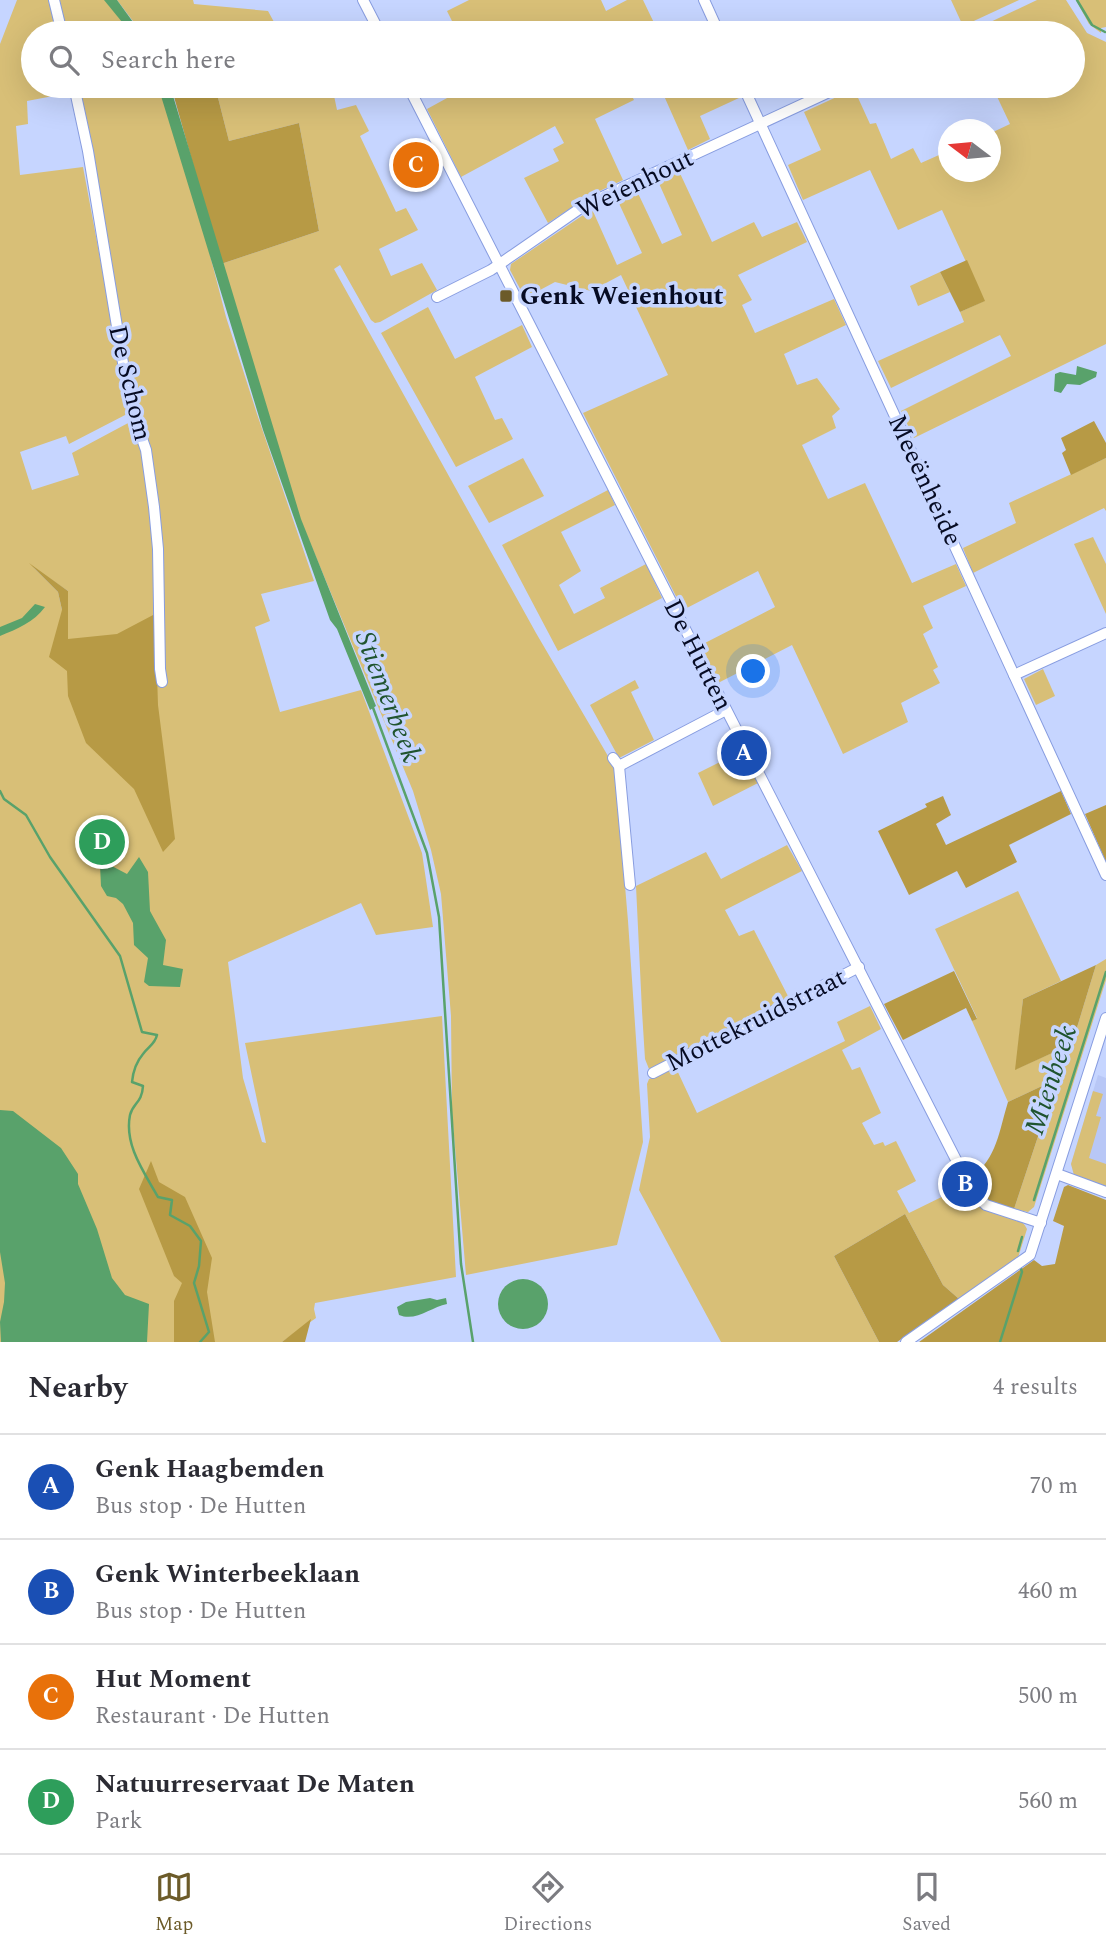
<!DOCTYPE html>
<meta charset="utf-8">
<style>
body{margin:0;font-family:Spectral,serif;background:#f7f7f7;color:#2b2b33}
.compass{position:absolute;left:938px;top:119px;width:63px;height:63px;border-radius:50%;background:#fff;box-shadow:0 7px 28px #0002;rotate:286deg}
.you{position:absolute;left:754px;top:672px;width:24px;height:24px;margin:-18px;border:5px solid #fff;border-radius:50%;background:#1a73e8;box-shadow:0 0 0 10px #1a73e833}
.badge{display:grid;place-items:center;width:46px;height:46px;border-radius:50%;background:#6c5b29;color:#fff;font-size:23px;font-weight:700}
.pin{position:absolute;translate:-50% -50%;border:4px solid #fff;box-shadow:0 2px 7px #0006}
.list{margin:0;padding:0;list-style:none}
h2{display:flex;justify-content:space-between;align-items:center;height:91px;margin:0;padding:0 28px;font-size:30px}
h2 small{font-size:23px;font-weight:400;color:#7c7c81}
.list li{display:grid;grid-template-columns:46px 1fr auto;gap:21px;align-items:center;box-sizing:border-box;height:105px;padding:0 28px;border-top:2px solid #e1e1e2}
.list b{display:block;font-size:26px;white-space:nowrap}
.list p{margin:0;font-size:23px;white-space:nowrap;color:#7c7c81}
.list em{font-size:23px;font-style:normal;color:#7c7c81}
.icon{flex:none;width:38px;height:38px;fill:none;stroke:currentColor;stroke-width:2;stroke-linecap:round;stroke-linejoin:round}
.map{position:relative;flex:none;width:1106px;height:1342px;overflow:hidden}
.search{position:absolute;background:#fff;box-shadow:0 7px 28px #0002;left:21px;right:21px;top:21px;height:77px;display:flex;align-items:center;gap:18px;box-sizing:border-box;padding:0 24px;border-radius:38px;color:#7c7c81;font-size:26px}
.sheet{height:511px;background:#fff}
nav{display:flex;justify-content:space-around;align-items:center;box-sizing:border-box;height:98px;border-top:2px solid #e1e1e2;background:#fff;font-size:19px;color:#7c7c81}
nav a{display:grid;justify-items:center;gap:4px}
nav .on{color:#6c5b29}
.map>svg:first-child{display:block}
.built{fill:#b8c7f6}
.green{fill:#d8bf77;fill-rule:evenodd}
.forest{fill:#b79a45}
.water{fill:#59a26b}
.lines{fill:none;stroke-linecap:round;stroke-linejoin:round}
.stream{stroke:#59a26b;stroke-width:2.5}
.street-casing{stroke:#889de0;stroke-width:12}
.street{stroke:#fff;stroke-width:10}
.poi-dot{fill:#6c5b29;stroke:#c6d5ff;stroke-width:2.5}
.labels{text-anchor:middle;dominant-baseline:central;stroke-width:7;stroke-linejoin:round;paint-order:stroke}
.street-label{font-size:26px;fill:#060b23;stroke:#c6d5ff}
.poi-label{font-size:26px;font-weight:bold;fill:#060b23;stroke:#c6d5ff;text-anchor:start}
.water-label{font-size:28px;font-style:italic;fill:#20542f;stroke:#c6d5ff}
</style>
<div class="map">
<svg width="1106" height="1342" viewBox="0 0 1106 1342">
<rect width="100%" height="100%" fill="#c6d5ff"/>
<path class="built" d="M 1098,1075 L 1106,1078 L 1106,1187 L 1074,1175 L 1071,1164 Z"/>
<g class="green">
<path d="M 17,0 L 50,0 L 56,33 L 33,33 L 33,86 L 68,86 L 69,93 L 27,101 L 28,124 L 16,126 L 20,175 L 83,167 L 129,413 L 69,444 L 66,436 L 20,452 L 32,490 L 79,475 L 72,453 L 130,422 L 135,433 L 144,429 L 130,378 L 78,86 L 159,86 L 194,193 L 226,317 L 257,414 L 314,581 L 261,594 L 270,621 L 255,627 L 280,712 L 361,690 L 422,853 L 433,927 L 376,935 L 361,903 L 228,962 L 243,1078 L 262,1142 L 266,1143 L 245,1043 L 442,1016 L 456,1277 L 315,1303 L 314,1309 L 316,1318 L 282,1342 L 0,1342 L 0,44 ZM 33,567 L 68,591 L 62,610 L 58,592 Z"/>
<path d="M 58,0 L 108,0 L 133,33 L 66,33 Z"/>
<path d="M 117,0 L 193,0 L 194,4 L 268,11 L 280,33 L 142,33 Z"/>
<path d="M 469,0 L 601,0 L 606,11 L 627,0 L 643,0 L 656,27 L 642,33 L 454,33 L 457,31 L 447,11 Z"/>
<path d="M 951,0 L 1019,0 L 963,26 Z"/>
<path d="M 1037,0 L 1066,0 L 1087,33 L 1106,42 L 1106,344 L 914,438 L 901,411 L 1011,356 L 1000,335 L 891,388 L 878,361 L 964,322 L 960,312 L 984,301 L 942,210 L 898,230 L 870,170 L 803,200 L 788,165 L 821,150 L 804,112 L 854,89 L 870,124 L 876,123 L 891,159 L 913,148 L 921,163 L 948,151 L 948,172 L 990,172 L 991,133 L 1010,124 L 992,86 L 1073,86 L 1073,33 L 967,33 Z"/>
<path d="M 1076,0 L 1106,0 L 1106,27 L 1101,28 L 1101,33 L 1089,24 Z"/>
<path d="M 215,86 L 332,86 L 337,110 L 356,105 L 369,131 L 360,136 L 396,212 L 406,208 L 418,230 L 379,249 L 391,276 L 422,263 L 437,290 L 380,322 L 375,323 L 371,320 L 340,265 L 334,269 L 536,633 L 615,768 L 628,921 L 643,1142 L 617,1245 L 466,1275 L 452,1112 L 451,1016 L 441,894 L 431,850 L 413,791 L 299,516 L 221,264 L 319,231 L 299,123 L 229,141 Z"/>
<path d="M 469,86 L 631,86 L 628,88 L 634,100 L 595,119 L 623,180 L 589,196 L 548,223 L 524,178 L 559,161 L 553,149 L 564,143 L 555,126 L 461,177 L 427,109 Z"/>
<path d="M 667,86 L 734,86 L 739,98 L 700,116 L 710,139 L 688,150 L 661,89 Z"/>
<path d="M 678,169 L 712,242 L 754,222 L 762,237 L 797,222 L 807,242 L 738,275 L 752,300 L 742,305 L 755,333 L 834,299 L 846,325 L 784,354 L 797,385 L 817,378 L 840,409 L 832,416 L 836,428 L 802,445 L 828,499 L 865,483 L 912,583 L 956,564 L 966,586 L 923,606 L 933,628 L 923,634 L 938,667 L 933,670 L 940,683 L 901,703 L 908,722 L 843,754 L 792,645 L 718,683 L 701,645 L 775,607 L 758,571 L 683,610 L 583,413 L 668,375 L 621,275 L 591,291 L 555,282 L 525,298 L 510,270 L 511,264 L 592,209 L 617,265 L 642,253 L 616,197 L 636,189 L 662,244 L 682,235 L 657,179 Z"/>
<path d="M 940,272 L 950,292 L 918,306 L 910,286 Z"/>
<path d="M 428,307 L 455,359 L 522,325 L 532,347 L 475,377 L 495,420 L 502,418 L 513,439 L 456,467 L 381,333 Z"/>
<path d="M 523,458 L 544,496 L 489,523 L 468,486 Z"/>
<path d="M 1106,458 L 1106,511 L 1104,508 L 973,573 L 963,548 L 1016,523 L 1009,503 Z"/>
<path d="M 608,490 L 615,505 L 561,532 L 581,571 L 559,585 L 574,614 L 605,598 L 600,588 L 646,564 L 662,598 L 558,651 L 502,545 Z"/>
<path d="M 1093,537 L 1106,564 L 1106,614 L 1074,544 Z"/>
<path d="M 1043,669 L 1055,696 L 1036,705 L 1024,679 Z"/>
<path d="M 635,680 L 639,688 L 631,692 L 654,740 L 619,758 L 590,705 Z"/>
<path d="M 740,752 L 758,783 L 713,806 L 698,773 Z"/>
<path d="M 787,845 L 802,871 L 725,910 L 739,936 L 754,930 L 789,998 L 649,1069 L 645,1059 L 642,1011 L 636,886 L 706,852 L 721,879 Z"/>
<path d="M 1018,891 L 1061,981 L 1023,999 L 1016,1069 L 1072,1044 L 1096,965 L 1106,959 L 1106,980 L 1034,1207 L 1028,1212 L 1014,1209 L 1057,1079 L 1008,1102 L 972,1021 L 977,1018 L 935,929 Z"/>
<path d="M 870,1006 L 881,1029 L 842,1050 L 852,1070 L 860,1067 L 881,1113 L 862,1123 L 874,1145 L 883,1142 L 885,1146 L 896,1141 L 916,1181 L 897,1191 L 909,1213 L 962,1187 C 968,1194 974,1204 982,1208 C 996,1215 1020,1213 1027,1229 L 1017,1261 L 959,1299 L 943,1285 L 905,1214 L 834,1256 L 879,1342 L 721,1342 L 639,1190 L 650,1137 L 647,1084 L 649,1079 L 676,1068 L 697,1113 L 845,1041 L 837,1022 Z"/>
<path d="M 1093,1091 L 1103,1094 L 1096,1116 L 1101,1117 L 1089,1158 L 1106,1164 L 1106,1187 L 1074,1175 L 1071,1164 Z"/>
</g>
<g class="forest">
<path d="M 171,86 L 215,86 L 229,141 L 299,123 L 319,231 L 221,264 Z"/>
<path d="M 967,260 L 985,301 L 960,312 L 940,272 Z"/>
<path d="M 1094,421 L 1106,443 L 1106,458 L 1071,475 L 1062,453 L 1066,450 L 1061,438 Z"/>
<path d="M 29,563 L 68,591 L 68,639 L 117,634 L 155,614 L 158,705 L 175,839 L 163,852 L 134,789 L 86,743 L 68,696 L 67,671 L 49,657 L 62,610 L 58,592 Z"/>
<path d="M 1061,791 L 1071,814 L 1009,845 L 1017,862 L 966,888 L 957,871 L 909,895 L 878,831 L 927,807 L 925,804 L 943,796 L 951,815 L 936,824 L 946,845 Z"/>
<path d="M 1106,805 L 1106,862 L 1085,814 Z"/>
<path d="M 1096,965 L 1072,1044 L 1015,1070 L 1023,999 Z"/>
<path d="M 954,971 L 977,1019 L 972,1021 L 966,1008 L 903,1040 L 884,1004 Z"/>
<path d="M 1057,1079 L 1014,1209 C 991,1202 981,1202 972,1177 C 997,1158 999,1131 1008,1102 Z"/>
<path d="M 151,1161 L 159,1182 L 185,1197 L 212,1258 L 207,1292 L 215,1342 L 174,1342 L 174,1301 L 182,1283 L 174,1276 L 139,1189 Z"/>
<path d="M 1068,1185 L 1106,1200 L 1106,1342 L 919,1342 L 1034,1260 L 1042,1266 L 1055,1264 L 1064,1226 L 1053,1221 L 1064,1187 Z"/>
<path d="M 905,1214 L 943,1285 L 959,1299 L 897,1342 L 879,1342 L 834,1256 Z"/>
<path d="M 311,1319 L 305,1342 L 282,1342 Z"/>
</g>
<g class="water">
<path d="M 104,0 L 117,0 L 141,33 L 131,33 Z"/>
<path d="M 158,86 L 170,86 L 301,519 L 376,706 L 370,710 L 337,629 L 330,620 L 263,430 Z"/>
<path d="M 1077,366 L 1097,372 L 1096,377 L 1080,385 L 1067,384 L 1061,393 L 1054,391 L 1055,374 L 1060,372 L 1076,375 Z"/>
<path d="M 35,604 L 45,607 C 34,622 17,629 0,636 L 0,627 L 22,618 Z"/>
<path d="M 139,857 L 148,872 L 150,911 L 166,940 L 163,965 L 183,969 L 180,987 L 149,986 L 144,982 L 148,958 L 134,945 L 133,923 L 123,904 L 116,898 L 107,896 L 101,886 L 100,865 L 106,863 L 127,874 Z"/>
<path d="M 0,1110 L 13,1111 L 61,1148 L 78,1174 L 78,1184 L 97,1229 L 112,1278 L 125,1295 L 149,1304 L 147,1342 L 1,1342 L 0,1322 L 4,1302 L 5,1283 L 0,1252 Z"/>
<circle cx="523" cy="1304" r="25"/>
<path d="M 430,1298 L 437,1300 L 446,1298 L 447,1304 C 431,1307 416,1322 399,1315 L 397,1307 L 406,1302 Z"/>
</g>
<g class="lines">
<g class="stream">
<path d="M 1077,0 L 1092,25 L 1105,32"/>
<path d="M 372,705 L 427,853 L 439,917 L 461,1264 L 473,1342"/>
<path d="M 0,791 L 4,799 L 26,815 L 50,857 L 120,956 L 142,1032 L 157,1035 C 155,1044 149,1046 143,1054 C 137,1061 133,1072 132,1082 L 143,1086 C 142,1103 133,1103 130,1115 C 124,1145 144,1172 158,1197 L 172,1200 L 170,1215 L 190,1226 L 201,1241 L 199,1266 L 194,1283 L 209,1332 L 200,1342"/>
<path d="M 1034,1200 L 1106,972"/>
<path d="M 1018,1251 L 1022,1237"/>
<path d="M 1000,1342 L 1022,1272 L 1021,1269"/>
</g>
<defs>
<g id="street">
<path d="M 54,0 L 62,33"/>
<path d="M 363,0 L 380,33"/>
<path d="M 704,0 L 719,33"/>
<path d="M 956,33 L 957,33"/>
<path d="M 74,86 L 88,151 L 126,381 L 134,416 L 146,450 L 154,507 L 158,549 L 160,669 L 162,682"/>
<path d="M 408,86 L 973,1193 L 986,1205 L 1041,1223"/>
<path d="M 743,86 L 1106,875"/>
<path d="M 437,297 L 491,270 L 585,205 L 842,86"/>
<path d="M 1014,675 L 1106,633"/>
<path d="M 613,758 L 619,766 L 630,885"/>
<path d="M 619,766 L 726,710"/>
<path d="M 653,1073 L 859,967"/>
<path d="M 1057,1174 L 1106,1192"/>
<path d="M 906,1342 L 1030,1255 L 1106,1018"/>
</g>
</defs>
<use href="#street" class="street-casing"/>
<use href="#street" class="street"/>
</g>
<rect class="poi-dot" x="499" y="289" width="14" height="14" rx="3.5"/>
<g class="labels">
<g class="street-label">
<text transform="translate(635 184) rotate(-26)">Weienhout</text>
<text transform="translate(130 383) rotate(77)">De Schom</text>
<text transform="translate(925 480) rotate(65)">Meeënheide</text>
<text transform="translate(698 655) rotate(63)">De Hutten</text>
<text transform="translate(756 1020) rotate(-27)">Mottekruidstraat</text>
</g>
<g class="poi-label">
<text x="520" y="296">Genk Weienhout</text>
</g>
<g class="water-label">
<text transform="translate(388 697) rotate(69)">Stiemerbeek</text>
<text transform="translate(1051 1080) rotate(-72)">Mienbeek</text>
</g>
</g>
</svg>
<svg class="compass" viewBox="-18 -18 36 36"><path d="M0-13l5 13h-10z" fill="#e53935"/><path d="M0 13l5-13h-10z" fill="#7c7c81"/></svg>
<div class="you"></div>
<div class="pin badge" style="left:744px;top:753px;background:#1a4fb4">A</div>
<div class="pin badge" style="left:965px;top:1184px;background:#1a4fb4">B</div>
<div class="pin badge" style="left:416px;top:165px;background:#e8710a">C</div>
<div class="pin badge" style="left:102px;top:842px;background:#2e9e5b">D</div>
<div class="search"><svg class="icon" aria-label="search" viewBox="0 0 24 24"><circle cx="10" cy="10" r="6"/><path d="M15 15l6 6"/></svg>Search here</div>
</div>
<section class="sheet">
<h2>Nearby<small>4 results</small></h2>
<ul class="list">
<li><span class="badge" style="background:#1a4fb4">A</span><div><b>Genk Haagbemden</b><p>Bus stop · De Hutten</p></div><em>70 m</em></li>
<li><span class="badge" style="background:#1a4fb4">B</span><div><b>Genk Winterbeeklaan</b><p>Bus stop · De Hutten</p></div><em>460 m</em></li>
<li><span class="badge" style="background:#e8710a">C</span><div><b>Hut Moment</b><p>Restaurant · De Hutten</p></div><em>500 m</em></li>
<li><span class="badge" style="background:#2e9e5b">D</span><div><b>Natuurreservaat De Maten</b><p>Park</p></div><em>560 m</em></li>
</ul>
</section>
<nav>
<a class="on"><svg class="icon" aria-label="map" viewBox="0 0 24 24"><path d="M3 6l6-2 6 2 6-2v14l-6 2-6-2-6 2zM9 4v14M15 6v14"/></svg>Map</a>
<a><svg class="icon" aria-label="directions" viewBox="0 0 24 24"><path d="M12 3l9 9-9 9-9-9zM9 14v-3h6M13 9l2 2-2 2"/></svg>Directions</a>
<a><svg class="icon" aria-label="saved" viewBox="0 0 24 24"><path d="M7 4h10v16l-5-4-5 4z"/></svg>Saved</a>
</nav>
